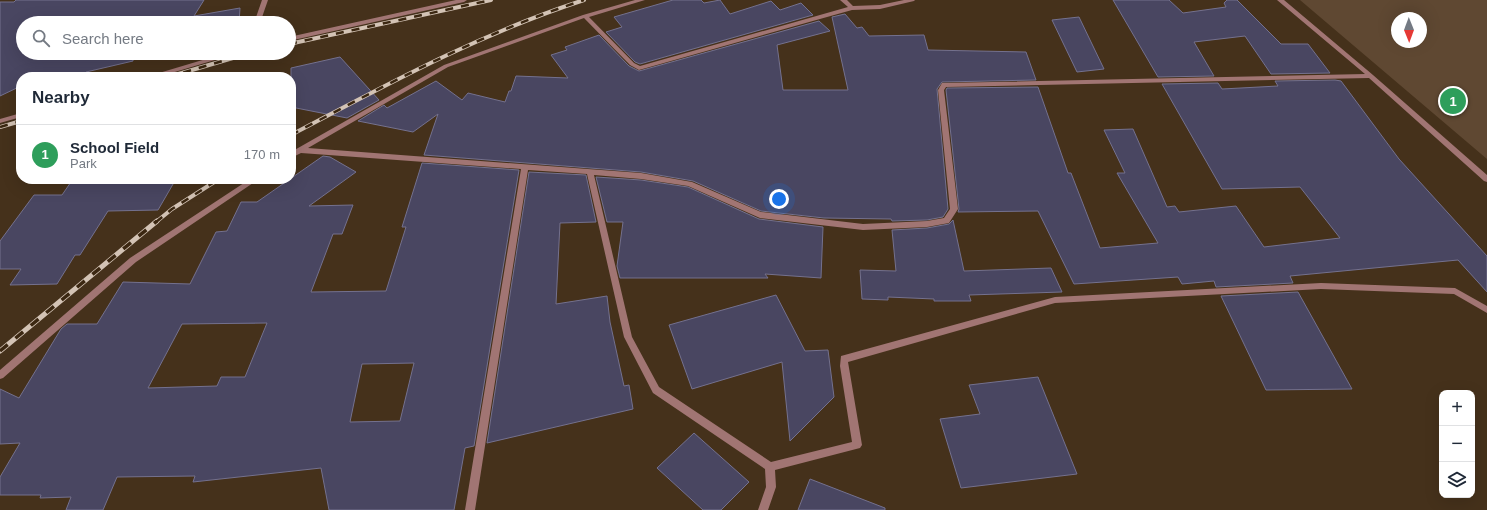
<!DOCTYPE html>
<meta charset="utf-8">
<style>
body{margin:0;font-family:Helvetica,sans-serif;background:#f2f2f3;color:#1f2937}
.controls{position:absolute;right:12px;bottom:12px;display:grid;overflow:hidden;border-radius:8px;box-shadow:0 4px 16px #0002}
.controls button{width:36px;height:36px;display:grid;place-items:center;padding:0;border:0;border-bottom:1px solid #e0e1e3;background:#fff;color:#1f2937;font:20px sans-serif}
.compass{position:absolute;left:1391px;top:12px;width:36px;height:36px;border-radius:50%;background:#fff;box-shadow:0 4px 16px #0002;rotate:179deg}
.you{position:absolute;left:779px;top:199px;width:14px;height:14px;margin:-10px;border:3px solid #fff;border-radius:50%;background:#1a73e8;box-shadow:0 0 0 6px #1a73e833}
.badge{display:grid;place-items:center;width:26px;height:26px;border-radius:50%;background:#7d558d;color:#fff;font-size:13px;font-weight:700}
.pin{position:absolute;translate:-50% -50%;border:2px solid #fff;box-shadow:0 1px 4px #0006}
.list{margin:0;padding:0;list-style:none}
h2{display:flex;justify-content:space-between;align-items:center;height:52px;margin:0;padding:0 16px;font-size:17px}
h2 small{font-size:13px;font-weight:400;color:#747a83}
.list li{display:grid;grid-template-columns:26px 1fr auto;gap:12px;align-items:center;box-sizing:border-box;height:60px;padding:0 16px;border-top:1px solid #e0e1e3}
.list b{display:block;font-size:15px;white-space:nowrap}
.list p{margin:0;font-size:13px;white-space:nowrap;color:#747a83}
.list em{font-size:13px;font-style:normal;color:#747a83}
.icon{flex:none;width:22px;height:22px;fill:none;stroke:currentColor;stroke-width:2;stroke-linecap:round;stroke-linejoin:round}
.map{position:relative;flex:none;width:1487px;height:510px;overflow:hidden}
.search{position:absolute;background:#fff;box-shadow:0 4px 16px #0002;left:16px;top:16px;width:280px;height:44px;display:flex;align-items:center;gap:10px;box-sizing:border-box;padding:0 14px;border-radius:22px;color:#747a83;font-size:15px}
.panel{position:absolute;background:#fff;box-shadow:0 4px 16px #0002;left:16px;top:72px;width:280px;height:112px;border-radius:16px}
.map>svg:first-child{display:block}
.green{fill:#5f4832;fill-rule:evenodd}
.building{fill:#494661;stroke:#74718e;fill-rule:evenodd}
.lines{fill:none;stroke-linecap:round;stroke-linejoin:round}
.minor{fill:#a17573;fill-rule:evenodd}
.rail-far1-casing{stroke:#d3c3b5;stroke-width:4}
.rail-casing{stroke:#d3c3b5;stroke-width:5}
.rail-far1{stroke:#3b2711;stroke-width:2.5;stroke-dasharray:8;stroke-linecap:butt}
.rail{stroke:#3b2711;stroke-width:3.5;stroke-dasharray:10;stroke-linecap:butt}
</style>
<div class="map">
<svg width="1487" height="510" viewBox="0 0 1487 510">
<rect width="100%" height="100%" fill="#45311b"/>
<path class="green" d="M 1301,0 L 1487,0 L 1487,159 L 1300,0 ZM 1397,18 L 1421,18 L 1421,42 L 1397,42 Z"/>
<g class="building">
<path d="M 16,0 L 204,0 L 194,16 L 240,8 L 239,23 L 23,23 L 23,53 L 146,53 L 133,56 L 133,61 L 86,72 L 85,77 L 21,77 L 21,86 L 0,96 L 0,2 L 14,2 Z"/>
<path d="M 673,0 L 701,0 L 704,3 L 720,0 L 730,14 L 771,1 L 780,10 L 801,3 L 813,15 L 640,64 L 635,62 L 606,32 L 622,27 L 614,17 Z"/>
<path d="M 1113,0 L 1169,0 L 1183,13 L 1226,7 L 1224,3 L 1227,0 L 1237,0 L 1281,44 L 1308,44 L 1330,73 L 1271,74 L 1245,36 L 1194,42 L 1214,76 L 1158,77 Z"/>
<path d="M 845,14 L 857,28 L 862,27 L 869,36 L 924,35 L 928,50 L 1026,52 L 1036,80 L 942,82 L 937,89 L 948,209 L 943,217 L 927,220 L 892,221 L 891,219 L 824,218 L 761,211 L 693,181 L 641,172 L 424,155 L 438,114 L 413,132 L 358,121 L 384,105 L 387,108 L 436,81 L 462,100 L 468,93 L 505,102 L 509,91 L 511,91 L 516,76 L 568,78 L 551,55 L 567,50 L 565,47 L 599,35 L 629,66 L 639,71 L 819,21 L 830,31 L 777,45 L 783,90 L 848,90 L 832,17 Z"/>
<path d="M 1079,17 L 1104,69 L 1077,72 L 1052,20 Z"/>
<path d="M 340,57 L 379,100 L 347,118 L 291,107 L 291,68 Z"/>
<path d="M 1335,80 L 1341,81 L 1399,159 L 1487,256 L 1487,292 L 1458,260 L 1290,276 L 1293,283 L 1216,287 L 1214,281 L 1182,284 L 1178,277 L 1074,284 L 1038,211 L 958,212 L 959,209 L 946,90 L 947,88 L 1038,87 L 1068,173 L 1071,173 L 1100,248 L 1158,243 L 1117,173 L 1125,173 L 1104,130 L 1133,129 L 1167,207 L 1175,206 L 1179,212 L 1236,206 L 1264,247 L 1340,238 L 1300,187 L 1222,189 L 1162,84 L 1218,83 L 1222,89 L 1278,86 L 1275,81 Z"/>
<path d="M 323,156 L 330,157 L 356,172 L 309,206 L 353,205 L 342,234 L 333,234 L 311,292 L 386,291 L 406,227 L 402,227 L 422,163 L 519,170 L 474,446 L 465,448 L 454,510 L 329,510 L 321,468 L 193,482 L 195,476 L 117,477 L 103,510 L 66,510 L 71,497 L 40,498 L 41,495 L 0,495 L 0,477 L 20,443 L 0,444 L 0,389 L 19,398 L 61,329 L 67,324 L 97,324 L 123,282 L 190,284 L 216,232 L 227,231 L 241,202 L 257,202 ZM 267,323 L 245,377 L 221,377 L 217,386 L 148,388 L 182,324 ZM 414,363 L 400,421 L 350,422 L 362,364 Z"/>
<path d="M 529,172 L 586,175 L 596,222 L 560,223 L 556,304 L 607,296 L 610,322 L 624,386 L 629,385 L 633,409 L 487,443 Z"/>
<path d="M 596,177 L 641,180 L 688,187 L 759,219 L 823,227 L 821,278 L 765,274 L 768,278 L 620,278 L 617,266 L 623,222 L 607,222 Z"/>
<path d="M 73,179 L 176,179 L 158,210 L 108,211 L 80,255 L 75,255 L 57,284 L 10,285 L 21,269 L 0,269 L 0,241 L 34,195 L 62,195 Z"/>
<path d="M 953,220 L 964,271 L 1051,268 L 1062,292 L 969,295 L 971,301 L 934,301 L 934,299 L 888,297 L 888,300 L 862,299 L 860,270 L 896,271 L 892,230 L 927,228 L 949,224 Z"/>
<path d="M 1298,292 L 1352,389 L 1266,390 L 1221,296 Z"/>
<path d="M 776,295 L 805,351 L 828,350 L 834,397 L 790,441 L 782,362 L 692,389 L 669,325 Z"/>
<path d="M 1038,377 L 1077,474 L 961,488 L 940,419 L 980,414 L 969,385 Z"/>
<path d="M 694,433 L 749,482 L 721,510 L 703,510 L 657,468 Z"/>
<path d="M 810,479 L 885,508 L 885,510 L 798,510 Z"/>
</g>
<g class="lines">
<g class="minor">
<path d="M 262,0 L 268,0 L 260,23 L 254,23 Z"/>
<path d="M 456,0 L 467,0 L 464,2 L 289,41 L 289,37 Z"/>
<path d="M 635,0 L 645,0 L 589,17 L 634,63 L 640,66 L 848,7 L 840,0 L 847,0 L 853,6 L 880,5 L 904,0 L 915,0 L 914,1 L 880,9 L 852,10 L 639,70 L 630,65 L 584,18 L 448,67 L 308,148 L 641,173 L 692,182 L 761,212 L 863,224 L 927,221 L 944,218 L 950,209 L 938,90 L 942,83 L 1365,74 L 1277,0 L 1284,0 L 1373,75 L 1487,175 L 1487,182 L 1484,181 L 1369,78 L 946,87 L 944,90 L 958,209 L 949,223 L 927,227 L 863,230 L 760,218 L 688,186 L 641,179 L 594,175 L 632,337 L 659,387 L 771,462 L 852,442 L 840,366 L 841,356 L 1055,297 L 1321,283 L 1455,288 L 1487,306 L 1487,313 L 1454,294 L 1321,289 L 1055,303 L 848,362 L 862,445 L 860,448 L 775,470 L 776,487 L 768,510 L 758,510 L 766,487 L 765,469 L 653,393 L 624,337 L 587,174 L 528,170 L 475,510 L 465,510 L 521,169 L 301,153 L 291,158 L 291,152 L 444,65 L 583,15 Z"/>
<path d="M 226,53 L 236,53 L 235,54 L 158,77 L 148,77 L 149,76 Z"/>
<path d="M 21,113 L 21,117 L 0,123 L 0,119 Z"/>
<path d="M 250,179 L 259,179 L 136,262 L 3,378 L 0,379 L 0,370 L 130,258 Z"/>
</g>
<defs>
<g id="rail-far1">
<path d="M 289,44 L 491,0"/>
<path d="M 168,77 L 250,53"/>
<path d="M 0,127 L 21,121"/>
<path d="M 291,135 C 388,84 479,34 584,0"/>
<path d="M 156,222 L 172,209 L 219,179"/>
</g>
<path id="rail" d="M 0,351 L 157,221"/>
</defs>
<use href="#rail-far1" class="rail-far1-casing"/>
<use href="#rail" class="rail-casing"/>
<use href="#rail-far1" class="rail-far1"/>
<use href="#rail" class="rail"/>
</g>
</svg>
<div class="controls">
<button>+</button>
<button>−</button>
<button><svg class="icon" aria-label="layers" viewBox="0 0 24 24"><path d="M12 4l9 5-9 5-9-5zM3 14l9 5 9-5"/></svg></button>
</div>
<svg class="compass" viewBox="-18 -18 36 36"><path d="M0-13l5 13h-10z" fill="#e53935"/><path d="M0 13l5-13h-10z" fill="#747a83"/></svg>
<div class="you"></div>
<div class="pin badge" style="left:1453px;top:101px;background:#2e9e5b">1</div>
<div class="search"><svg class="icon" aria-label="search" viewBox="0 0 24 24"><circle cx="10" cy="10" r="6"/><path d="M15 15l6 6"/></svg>Search here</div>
<section class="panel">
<h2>Nearby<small></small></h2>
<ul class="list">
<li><span class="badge" style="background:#2e9e5b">1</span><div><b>School Field</b><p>Park</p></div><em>170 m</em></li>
</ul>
</section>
</div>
